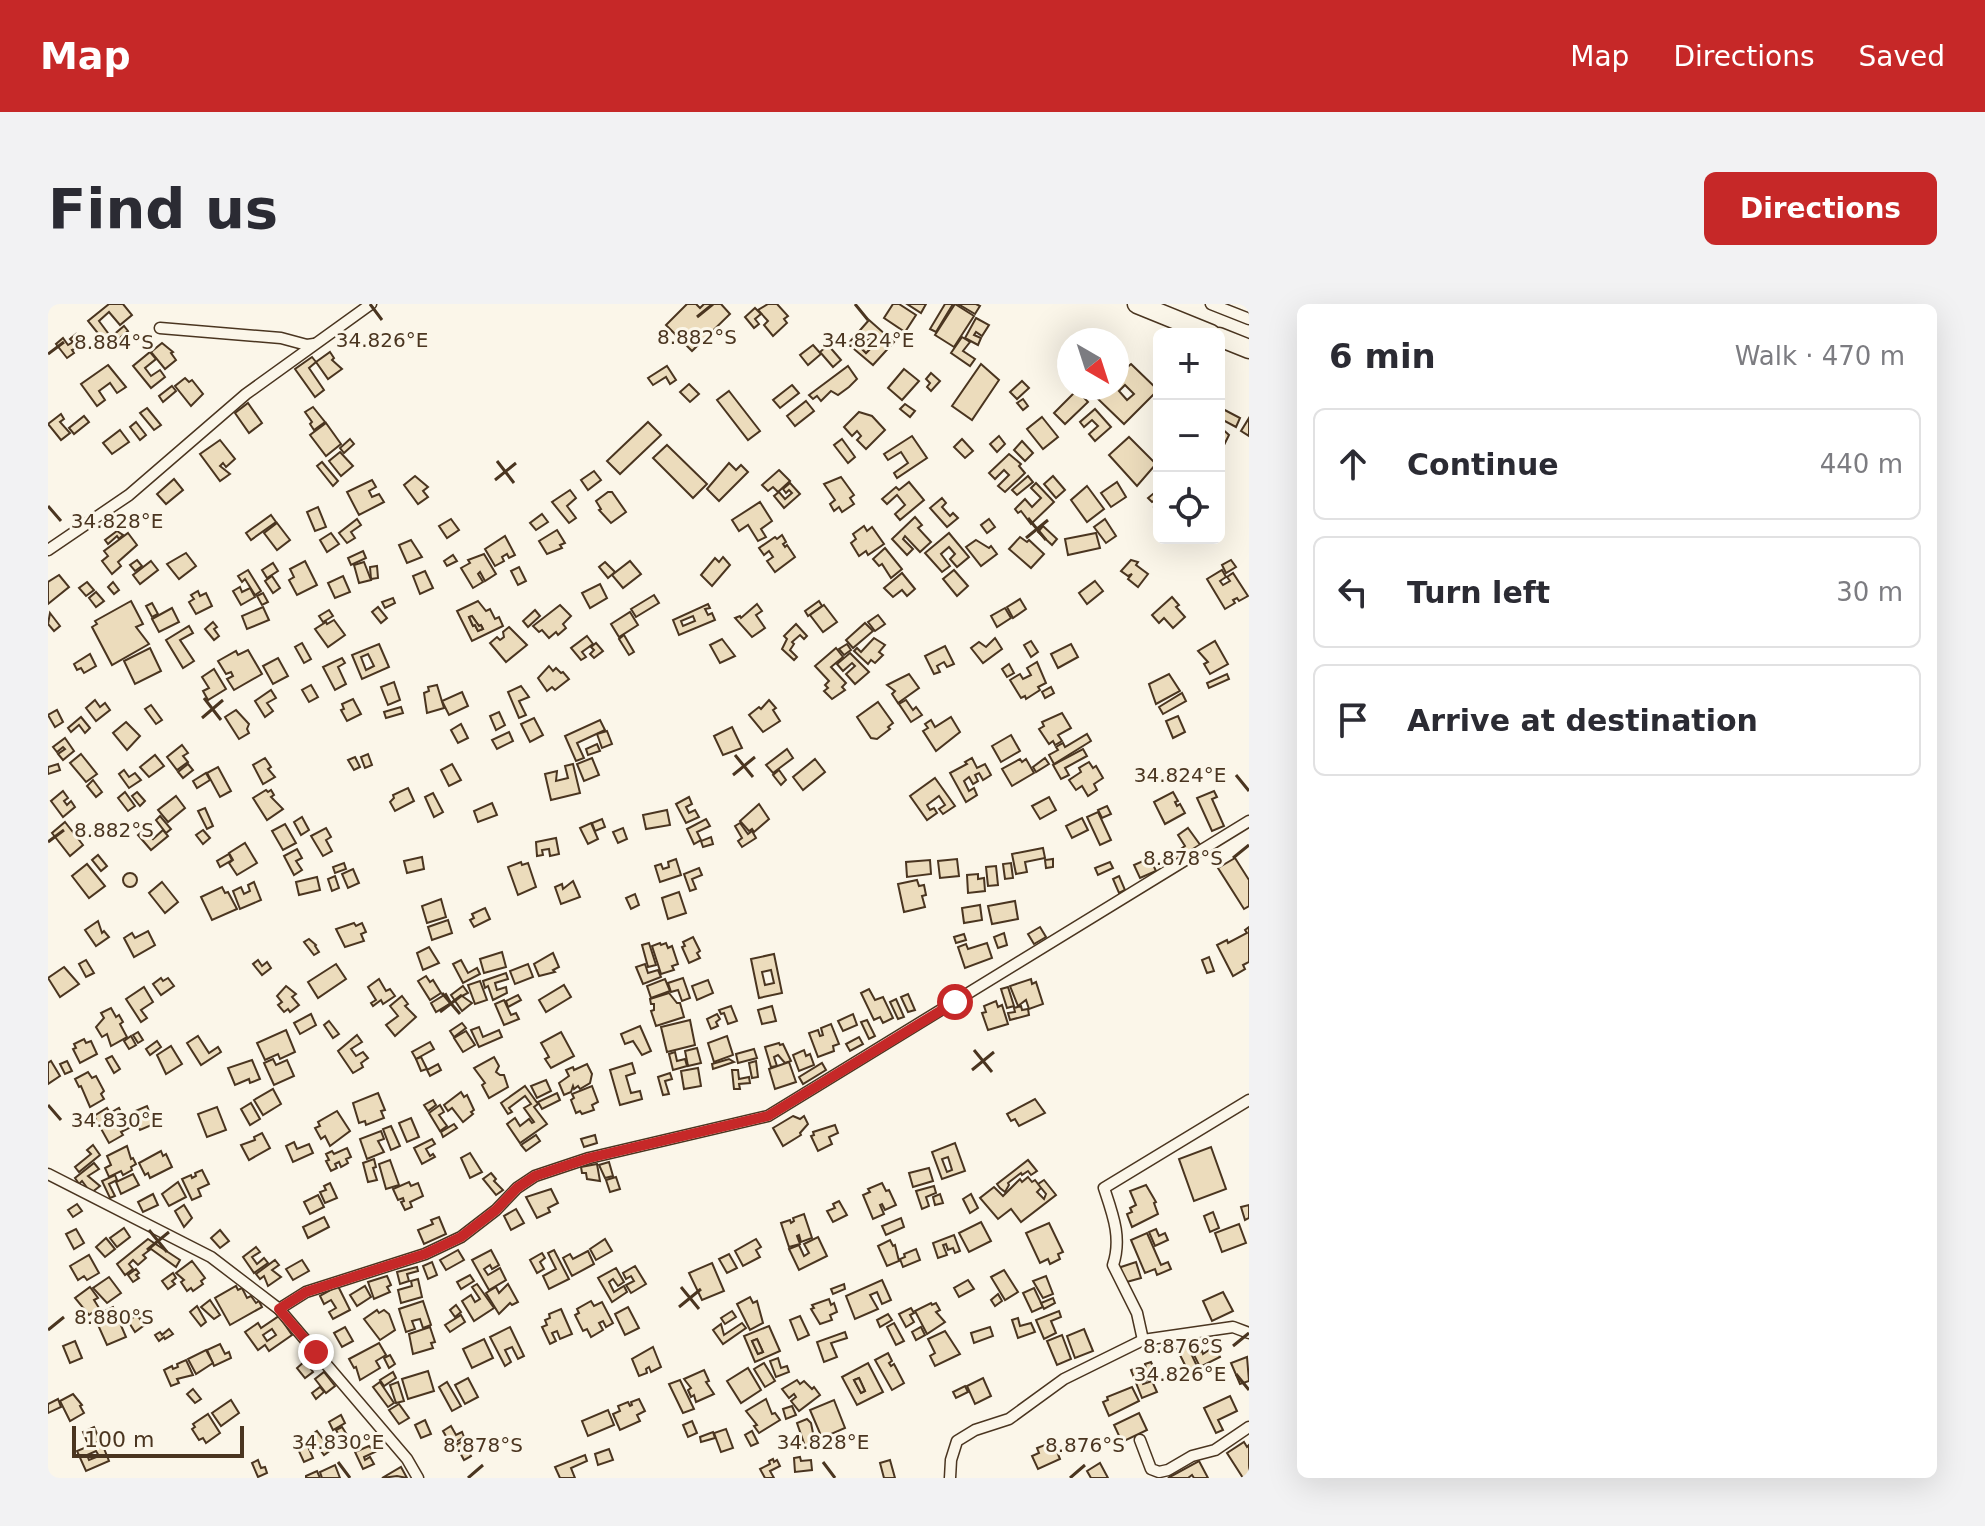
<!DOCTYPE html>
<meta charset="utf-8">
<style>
body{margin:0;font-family:"DejaVu Sans",sans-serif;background:#f2f2f3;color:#2b2b33}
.controls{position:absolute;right:24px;top:24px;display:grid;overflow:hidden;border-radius:12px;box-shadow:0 8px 32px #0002}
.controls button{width:72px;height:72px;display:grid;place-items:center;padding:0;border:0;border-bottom:2px solid #e1e1e2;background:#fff;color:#2b2b33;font:40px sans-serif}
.compass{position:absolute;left:1009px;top:24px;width:72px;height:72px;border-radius:50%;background:#fff;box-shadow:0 8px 32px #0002;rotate:141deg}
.scale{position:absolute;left:24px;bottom:20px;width:172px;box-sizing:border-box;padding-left:8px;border:4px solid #4a3520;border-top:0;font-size:22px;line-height:28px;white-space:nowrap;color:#4a3520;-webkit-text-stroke:6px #fbf6e9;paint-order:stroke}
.stop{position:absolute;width:24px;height:24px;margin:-18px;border:6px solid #c62828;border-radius:50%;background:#fff}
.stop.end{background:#c62828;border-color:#fff;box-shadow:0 2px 8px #0008}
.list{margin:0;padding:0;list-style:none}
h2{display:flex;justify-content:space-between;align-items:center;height:104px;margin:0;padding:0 32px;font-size:34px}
h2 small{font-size:26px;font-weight:400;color:#7c7c81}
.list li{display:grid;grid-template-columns:52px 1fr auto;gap:24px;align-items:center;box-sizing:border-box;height:112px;margin:0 16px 16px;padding:0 16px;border:2px solid #e1e1e2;border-radius:12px}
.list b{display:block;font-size:30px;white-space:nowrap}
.list em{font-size:26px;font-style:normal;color:#7c7c81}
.icon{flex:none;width:44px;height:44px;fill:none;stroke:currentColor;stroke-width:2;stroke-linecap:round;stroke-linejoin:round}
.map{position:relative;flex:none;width:1201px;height:1174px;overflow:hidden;border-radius:12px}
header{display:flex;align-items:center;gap:48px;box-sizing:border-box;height:112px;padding:0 40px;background:#c62828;color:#fff}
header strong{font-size:38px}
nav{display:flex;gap:44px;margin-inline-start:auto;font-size:28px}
.intro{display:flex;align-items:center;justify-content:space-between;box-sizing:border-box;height:192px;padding:0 48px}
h1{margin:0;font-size:56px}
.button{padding:20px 36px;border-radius:12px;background:#c62828;color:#fff;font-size:28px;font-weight:700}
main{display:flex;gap:48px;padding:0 48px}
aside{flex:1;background:#fff;border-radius:12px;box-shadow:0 8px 32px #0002}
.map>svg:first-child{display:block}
.building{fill:#ecdcbc;stroke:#4a3520;stroke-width:2;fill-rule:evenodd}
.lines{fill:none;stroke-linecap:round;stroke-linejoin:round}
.street-casing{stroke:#4a3520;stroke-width:13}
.highway-casing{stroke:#4a3520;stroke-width:21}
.street{stroke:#fbf6e9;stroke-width:10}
.highway{stroke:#fbf6e9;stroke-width:18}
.route{stroke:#c62828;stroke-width:10}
.ticks{fill:none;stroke:#4a3520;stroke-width:3}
.ticks-label{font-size:20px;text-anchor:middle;fill:#4a3520;stroke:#fbf6e9;stroke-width:6;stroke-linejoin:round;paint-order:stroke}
</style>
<header>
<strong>Map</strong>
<nav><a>Map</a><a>Directions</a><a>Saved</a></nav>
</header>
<div class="intro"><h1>Find us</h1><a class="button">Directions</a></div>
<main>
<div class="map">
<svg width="1201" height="1174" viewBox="0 0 1201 1174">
<rect width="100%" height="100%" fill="#fbf6e9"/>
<g class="building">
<path d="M 61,0 L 75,0 L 84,11 L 72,21 L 61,8 L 51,17 L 63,33 L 76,22 L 80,27 L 61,43 L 40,17 Z"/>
<path d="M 639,0 L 648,0 L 652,4 L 656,0 L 673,0 L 682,10 L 644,47 L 618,21 Z"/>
<path d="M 720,0 L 729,0 L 740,12 L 736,15 L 739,19 L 725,32 L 716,21 L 720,17 L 710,6 Z"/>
<path d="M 845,0 L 851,0 L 868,11 L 857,28 L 836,14 Z"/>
<path d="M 859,0 L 878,0 L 873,9 Z"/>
<path d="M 897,0 L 905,0 L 888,28 L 882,25 Z"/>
<path d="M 907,0 L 926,12 L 906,43 L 887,31 Z"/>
<path d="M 910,0 L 928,0 L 932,2 L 927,10 Z"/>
<path d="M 707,4 L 713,10 L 707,15 L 711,20 L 706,24 L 697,13 Z"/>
<path d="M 928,14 L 941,21 L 934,32 L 928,28 L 926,31 L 933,34 L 930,41 L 917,34 Z"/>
<path d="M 821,16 L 846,38 L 825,61 L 800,40 ZM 826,29 L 832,35 L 818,49 L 812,43 Z"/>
<path d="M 826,29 L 832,35 L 818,49 L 812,43 Z"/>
<path d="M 28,30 L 36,41 L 24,46 L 26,49 L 19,54 L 8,40 L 15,34 L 20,41 L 25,38 L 22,35 Z"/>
<path d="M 914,33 L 922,38 L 915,47 L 927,55 L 922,62 L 903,49 Z"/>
<path d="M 114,39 L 125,48 L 123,49 L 128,56 L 117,65 L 103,48 Z"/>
<path d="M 765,41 L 773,50 L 760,61 L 752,51 Z"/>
<path d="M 780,41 L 793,56 L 785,63 L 772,48 Z"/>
<path d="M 102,48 L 108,55 L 97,64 L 103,72 L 112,66 L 117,73 L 103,84 L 85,62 Z"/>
<path d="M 282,48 L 286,54 L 284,56 L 294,65 L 280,75 L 268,58 Z"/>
<path d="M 264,53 L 268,58 L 261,64 L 276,86 L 267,93 L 247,65 Z"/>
<path d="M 933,60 L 951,76 L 924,116 L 904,102 Z"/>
<path d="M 1083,60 L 1110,86 L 1076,120 L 1049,94 L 1058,84 L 1069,84 L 1069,72 ZM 1077,81 L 1086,90 L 1079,96 L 1071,87 Z"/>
<path d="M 60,61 L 78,83 L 69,89 L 62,79 L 51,87 L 57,96 L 49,102 L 33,80 Z"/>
<path d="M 619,62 L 628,76 L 622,80 L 618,73 L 605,81 L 600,74 Z"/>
<path d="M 800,62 L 809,75 L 801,83 L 790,91 L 783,87 L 773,97 L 769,92 L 765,95 L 761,91 Z"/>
<path d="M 856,65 L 871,77 L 854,96 L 840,84 Z"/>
<path d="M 883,69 L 892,77 L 883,87 L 879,83 L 882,79 L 878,75 Z"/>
<path d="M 137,74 L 141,78 L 144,76 L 155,90 L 143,102 L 127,82 Z"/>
<path d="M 974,77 L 981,84 L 969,95 L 962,88 Z"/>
<path d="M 641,80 L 651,90 L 642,98 L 632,88 Z"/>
<path d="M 744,81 L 751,89 L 732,104 L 725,96 Z"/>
<path d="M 124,82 L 128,87 L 115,98 L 111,92 Z"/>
<path d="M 1029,86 L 1040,98 L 1017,120 L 1006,109 Z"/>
<path d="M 681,87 L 712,127 L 700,136 L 669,96 Z"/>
<path d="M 975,95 L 980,102 L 975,106 L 969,99 Z"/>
<path d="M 758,97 L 766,107 L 747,122 L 739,112 Z"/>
<path d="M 200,99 L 214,119 L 201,129 L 187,109 Z"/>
<path d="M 857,100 L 867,107 L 862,113 L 852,105 Z"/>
<path d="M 265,103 L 277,118 L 266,126 L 262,120 L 264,118 L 257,108 Z"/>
<path d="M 1171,103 L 1192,114 L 1188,123 L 1171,114 Z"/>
<path d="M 99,104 L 113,121 L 106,126 L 92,109 Z"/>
<path d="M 1047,105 L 1063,123 L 1047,137 L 1041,130 L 1050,122 L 1044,116 L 1036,123 L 1032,118 Z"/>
<path d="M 811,108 L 824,112 L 837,126 L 818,145 L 809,136 L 813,132 L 809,127 L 804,132 L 796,123 Z"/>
<path d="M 13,110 L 16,115 L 12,118 L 22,129 L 13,136 L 0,120 Z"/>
<path d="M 36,112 L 41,118 L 26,130 L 21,124 Z"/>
<path d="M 994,113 L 1010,133 L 995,145 L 979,125 Z"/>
<path d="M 1201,114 L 1201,132 L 1193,127 Z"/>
<path d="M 88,118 L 98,131 L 92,136 L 82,123 Z"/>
<path d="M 600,118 L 613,131 L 572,170 L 559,157 Z"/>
<path d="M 278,119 L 293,140 L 278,152 L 262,131 Z"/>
<path d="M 1171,122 L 1181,131 L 1176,141 L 1171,138 Z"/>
<path d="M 72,126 L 81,138 L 64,150 L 55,139 Z"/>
<path d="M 864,132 L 879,154 L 849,174 L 846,169 L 860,159 L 853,148 L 840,156 L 836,150 Z"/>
<path d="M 951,132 L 957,140 L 949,148 L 942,140 Z"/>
<path d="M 1081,133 L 1108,160 L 1089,182 L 1061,151 Z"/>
<path d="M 302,135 L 306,140 L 296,149 L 292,144 Z"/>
<path d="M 794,135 L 807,153 L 800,159 L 786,141 Z"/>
<path d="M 914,135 L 925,147 L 917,154 L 906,143 Z"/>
<path d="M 172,136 L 187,155 L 178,163 L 175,159 L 172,162 L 182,170 L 172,177 L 152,150 Z"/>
<path d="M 974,137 L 985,149 L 977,157 L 966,146 Z"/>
<path d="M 619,141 L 659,180 L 645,194 L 605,154 Z"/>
<path d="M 292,148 L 305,162 L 293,172 L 281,157 Z"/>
<path d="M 961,150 L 973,160 L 971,162 L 977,169 L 957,188 L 950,182 L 961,171 L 956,166 L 947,175 L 941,169 Z"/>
<path d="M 274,158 L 290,177 L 285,182 L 269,162 Z"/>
<path d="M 681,159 L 688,166 L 693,161 L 700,168 L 671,197 L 659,185 Z"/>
<path d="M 731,166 L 742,177 L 730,188 L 725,183 L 720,187 L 714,181 Z"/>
<path d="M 546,167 L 553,176 L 540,186 L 533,176 Z"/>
<path d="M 367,172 L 380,183 L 375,187 L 380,193 L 370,200 L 356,181 Z"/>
<path d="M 980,172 L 985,178 L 969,191 L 964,186 Z"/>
<path d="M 1005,172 L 1017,186 L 1008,194 L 996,180 Z"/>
<path d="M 793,173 L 806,191 L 802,194 L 806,200 L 794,208 L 791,203 L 786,207 L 782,200 L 787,196 L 776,180 Z"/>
<path d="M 126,175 L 135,186 L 118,200 L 109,190 Z"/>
<path d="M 324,176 L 328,183 L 321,187 L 324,193 L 331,190 L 336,198 L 311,211 L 299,188 Z"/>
<path d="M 861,178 L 876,196 L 852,216 L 847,210 L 857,201 L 849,191 L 839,200 L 834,195 L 848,183 L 851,186 Z"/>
<path d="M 1069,178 L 1078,193 L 1063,203 L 1053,189 Z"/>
<path d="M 742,179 L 752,190 L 736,204 L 726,192 L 731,188 L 737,195 L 744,189 L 741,186 L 738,189 L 735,185 Z"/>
<path d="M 988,179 L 1006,198 L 983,220 L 973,207 L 970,209 L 967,205 L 977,195 L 984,203 L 993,194 L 983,184 Z"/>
<path d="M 1039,182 L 1056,205 L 1039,218 L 1023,196 Z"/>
<path d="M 1111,185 L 1111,209 L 1106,203 L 1110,199 L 1108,195 L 1104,198 L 1100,194 Z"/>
<path d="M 522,186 L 528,194 L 519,202 L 528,214 L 521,219 L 504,198 Z"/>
<path d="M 560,188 L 564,188 L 578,208 L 563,219 L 551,206 L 553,205 L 548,197 Z"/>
<path d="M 894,194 L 898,199 L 894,203 L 902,212 L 905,209 L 910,214 L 899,223 L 882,204 Z"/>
<path d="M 712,198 L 724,217 L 713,225 L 718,233 L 710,237 L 700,221 L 691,227 L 684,216 Z"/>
<path d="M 270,203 L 278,223 L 267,227 L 259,208 Z"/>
<path d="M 494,210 L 500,218 L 488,226 L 482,219 Z"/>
<path d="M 223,211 L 228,218 L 203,236 L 198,229 Z"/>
<path d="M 867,213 L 874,221 L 870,224 L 883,238 L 872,248 L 857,232 L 855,235 L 865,245 L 859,251 L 844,235 Z"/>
<path d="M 309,215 L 313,221 L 303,228 L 307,234 L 299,239 L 291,229 Z"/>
<path d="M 403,215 L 411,226 L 399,234 L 391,222 Z"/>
<path d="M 941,215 L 947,223 L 939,229 L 933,221 Z"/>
<path d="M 1057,215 L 1068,232 L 1058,239 L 1046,223 Z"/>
<path d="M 229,219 L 242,236 L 229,246 L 216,229 Z"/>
<path d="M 816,222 L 819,227 L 824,223 L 836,240 L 820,251 L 818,247 L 811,252 L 803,239 L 808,235 L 805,230 Z"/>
<path d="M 995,222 L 1009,235 L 1004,241 L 990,228 Z"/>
<path d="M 509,226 L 517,239 L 512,241 L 514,244 L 499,250 L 491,237 Z"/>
<path d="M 69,227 L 75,231 L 71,235 L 69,232 L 60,240 L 57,236 Z"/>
<path d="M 80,229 L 89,241 L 70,258 L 73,262 L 64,270 L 54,257 L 60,252 L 56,247 Z"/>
<path d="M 283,229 L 291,240 L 279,248 L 272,236 Z"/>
<path d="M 901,229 L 921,253 L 909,263 L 902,255 L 907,250 L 901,243 L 893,250 L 902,262 L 894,268 L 877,249 Z"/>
<path d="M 1048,229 L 1052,244 L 1020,251 L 1017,235 Z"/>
<path d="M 734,231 L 738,238 L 735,240 L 737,243 L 739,241 L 747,253 L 727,268 L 719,257 L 725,253 L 721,247 L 716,251 L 711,244 L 727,233 L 729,235 Z"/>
<path d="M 457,232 L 467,251 L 461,254 L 459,250 L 454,253 L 456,257 L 447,262 L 437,245 Z"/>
<path d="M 972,233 L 979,238 L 981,236 L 996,250 L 983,264 L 961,245 Z"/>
<path d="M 363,236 L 374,253 L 359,259 L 351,241 Z"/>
<path d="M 928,236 L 941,244 L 943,242 L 949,250 L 933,262 L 918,243 Z"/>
<path d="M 837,244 L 854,265 L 843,274 L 834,260 L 831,262 L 825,255 Z"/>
<path d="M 315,247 L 318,254 L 303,261 L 300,254 Z"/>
<path d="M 138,249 L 148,262 L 131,275 L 119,260 Z"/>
<path d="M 436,250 L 448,270 L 437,277 L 432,268 L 430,270 L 435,278 L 425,284 L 413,264 L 422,259 L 420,256 Z"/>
<path d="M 405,251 L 409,257 L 399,262 L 396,257 Z"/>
<path d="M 675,253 L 682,261 L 664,282 L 653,271 L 667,254 L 671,258 Z"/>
<path d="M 89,256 L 94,262 L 87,267 L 82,261 Z"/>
<path d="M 1083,256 L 1090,258 L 1088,261 L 1100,270 L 1090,283 L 1080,275 L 1084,270 L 1080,272 L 1073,267 Z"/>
<path d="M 1183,256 L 1188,263 L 1178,269 L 1174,261 Z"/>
<path d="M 103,257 L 110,266 L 92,280 L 85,271 Z"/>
<path d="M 257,257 L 269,281 L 249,291 L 241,276 L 246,273 L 242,265 Z"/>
<path d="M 582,257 L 593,270 L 575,284 L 564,271 Z"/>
<path d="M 316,258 L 323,276 L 311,279 L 306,261 Z"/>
<path d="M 557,258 L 567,268 L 560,274 L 551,263 Z"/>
<path d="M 225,259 L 230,267 L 219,274 L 214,266 Z"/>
<path d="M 329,262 L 330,274 L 323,275 L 322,263 Z"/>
<path d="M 471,263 L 478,277 L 470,281 L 463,267 Z"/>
<path d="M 200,266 L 213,287 L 207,291 L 197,275 L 194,278 L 190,272 Z"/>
<path d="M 906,266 L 920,282 L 909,292 L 895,275 Z"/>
<path d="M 1174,266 L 1178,273 L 1172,277 L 1175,281 L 1182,277 L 1179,273 L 1185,269 L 1200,292 L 1191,297 L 1189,294 L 1185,296 L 1187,299 L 1177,305 L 1159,275 Z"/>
<path d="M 377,267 L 385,284 L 372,290 L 365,272 Z"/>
<path d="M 854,269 L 867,285 L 859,292 L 854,286 L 845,293 L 836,284 Z"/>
<path d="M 11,271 L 21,283 L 0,300 L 0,278 Z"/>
<path d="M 224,272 L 232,284 L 225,289 L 217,277 Z"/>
<path d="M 295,272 L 302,288 L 287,294 L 280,279 Z"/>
<path d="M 1047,277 L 1055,287 L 1039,300 L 1031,289 Z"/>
<path d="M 39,278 L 46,286 L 38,292 L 31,284 Z"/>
<path d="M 65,278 L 71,286 L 66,290 L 60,283 Z"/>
<path d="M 552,280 L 559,294 L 542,304 L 534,289 Z"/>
<path d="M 192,283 L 194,288 L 202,284 L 207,293 L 193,301 L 185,287 Z"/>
<path d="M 150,287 L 152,292 L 158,289 L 164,302 L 148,310 L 141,298 L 146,295 L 143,291 Z"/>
<path d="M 48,288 L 56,297 L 48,303 L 41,294 Z"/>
<path d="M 215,289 L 220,298 L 214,301 L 209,292 Z"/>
<path d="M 606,291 L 611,299 L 588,313 L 583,305 Z"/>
<path d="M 1124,293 L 1131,301 L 1128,303 L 1137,313 L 1125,324 L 1116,314 L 1111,319 L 1104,311 Z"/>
<path d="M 345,294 L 347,299 L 337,304 L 334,298 Z"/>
<path d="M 972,295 L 978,305 L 965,314 L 959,303 Z"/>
<path d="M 83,297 L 95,320 L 88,323 L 101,340 L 64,361 L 44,323 L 49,320 L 47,317 Z"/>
<path d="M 430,297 L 438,307 L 442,305 L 447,315 L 451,313 L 455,322 L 424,337 L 409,307 ZM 424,312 L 431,322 L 433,321 L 435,325 L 430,327 L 427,321 L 425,322 L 421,313 Z"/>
<path d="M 771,297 L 774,302 L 760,312 L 757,307 Z"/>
<path d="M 104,299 L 110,310 L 104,313 L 98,302 Z"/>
<path d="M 660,300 L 662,304 L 657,305 L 660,311 L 664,309 L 667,316 L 631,331 L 625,316 ZM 645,312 L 647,317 L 635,322 L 633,317 Z"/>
<path d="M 709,300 L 714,307 L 708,311 L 717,324 L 704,333 L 687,314 L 692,312 L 693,314 Z"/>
<path d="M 512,301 L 523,312 L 515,320 L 518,324 L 510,331 L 508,328 L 501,334 L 494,326 L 491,328 L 485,322 Z"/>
<path d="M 776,301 L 789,318 L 775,328 L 762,311 Z"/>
<path d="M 215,303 L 221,316 L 199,325 L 194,312 Z"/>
<path d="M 330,303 L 339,314 L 333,319 L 324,308 Z"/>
<path d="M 124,304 L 131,318 L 111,328 L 104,315 Z"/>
<path d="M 957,304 L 963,314 L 949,323 L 943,312 Z"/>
<path d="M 281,306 L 285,312 L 275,318 L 271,312 Z"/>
<path d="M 487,306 L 492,312 L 480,323 L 475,317 Z"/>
<path d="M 582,308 L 590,321 L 571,333 L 563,320 Z"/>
<path d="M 2,309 L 12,322 L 6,327 L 0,320 Z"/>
<path d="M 830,311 L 837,320 L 827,327 L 820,318 Z"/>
<path d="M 424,312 L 431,322 L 433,321 L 435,325 L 430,327 L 427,321 L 425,322 L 421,313 Z"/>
<path d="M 286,316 L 297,331 L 280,343 L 267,325 L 278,318 L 279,320 Z"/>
<path d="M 165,318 L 169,323 L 166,325 L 171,332 L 166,336 L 157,325 Z"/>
<path d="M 817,319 L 825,327 L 805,344 L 798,336 Z"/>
<path d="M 748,320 L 759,332 L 756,335 L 752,331 L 744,338 L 746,340 L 742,346 L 749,353 L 746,356 L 734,345 L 739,335 L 736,332 Z"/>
<path d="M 141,322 L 145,329 L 132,336 L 146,357 L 135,364 L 118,336 Z"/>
<path d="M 461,323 L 479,341 L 458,358 L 442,339 L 449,333 L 452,336 L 456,333 L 455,328 Z"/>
<path d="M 576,331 L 586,348 L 581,351 L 571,335 Z"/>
<path d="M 539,332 L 545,340 L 534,348 L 538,353 L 533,356 L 523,344 Z"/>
<path d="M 826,334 L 837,341 L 831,348 L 835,351 L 827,359 L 823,356 L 820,360 L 806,347 L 809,344 L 813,348 Z"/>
<path d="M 947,334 L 954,345 L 935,359 L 923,344 L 931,338 L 938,343 Z"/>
<path d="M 674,335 L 687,352 L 672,359 L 662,341 Z"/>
<path d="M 983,337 L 990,348 L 983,353 L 976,341 Z"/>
<path d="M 1167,337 L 1180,360 L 1162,370 L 1156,360 L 1160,358 L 1150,347 Z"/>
<path d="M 254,339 L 263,355 L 256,359 L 247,343 Z"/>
<path d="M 548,339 L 555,347 L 546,354 L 542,350 L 546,346 L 543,343 Z"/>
<path d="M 331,340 L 341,363 L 314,375 L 304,351 ZM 320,350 L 326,362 L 318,366 L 313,353 Z"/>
<path d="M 799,340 L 803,346 L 796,351 L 791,345 Z"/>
<path d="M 1023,340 L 1030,353 L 1010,364 L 1003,350 Z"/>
<path d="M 897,342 L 906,360 L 899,363 L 896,358 L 889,362 L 892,368 L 886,370 L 877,352 Z"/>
<path d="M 102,344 L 113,367 L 87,380 L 76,357 Z"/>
<path d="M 788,344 L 795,353 L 783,363 L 798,379 L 794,383 L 797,386 L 784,395 L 776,387 L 780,384 L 777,381 L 781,377 L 767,362 Z"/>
<path d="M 200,346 L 214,370 L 186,386 L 179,375 L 185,372 L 183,368 L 178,370 L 170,357 L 188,347 L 190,351 Z"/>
<path d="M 802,349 L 821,368 L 807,380 L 798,370 L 807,362 L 804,359 L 795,367 L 789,360 Z"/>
<path d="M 42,350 L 48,362 L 36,369 L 33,364 L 29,366 L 26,360 Z"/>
<path d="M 230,354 L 240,372 L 225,380 L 215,362 Z"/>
<path d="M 294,354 L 297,359 L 290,363 L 298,380 L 287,386 L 275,363 Z"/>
<path d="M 989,358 L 998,379 L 990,383 L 992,386 L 978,395 L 977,392 L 973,394 L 962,376 L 972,370 L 975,375 L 983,371 L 979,364 Z"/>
<path d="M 961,360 L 966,369 L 959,373 L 954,365 Z"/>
<path d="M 501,362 L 505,367 L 508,364 L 513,369 L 515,368 L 521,375 L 507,386 L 504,383 L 499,387 L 490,374 Z"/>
<path d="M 166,365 L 178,385 L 160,396 L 155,387 L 161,384 L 154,373 Z"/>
<path d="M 861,370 L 871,384 L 850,399 L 844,390 L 847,387 L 839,381 Z"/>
<path d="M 1121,370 L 1132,387 L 1108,400 L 1101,380 Z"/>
<path d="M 1179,370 L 1181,375 L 1161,384 L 1159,379 Z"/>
<path d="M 346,378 L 352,396 L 340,401 L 333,383 Z"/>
<path d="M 263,381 L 270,393 L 261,398 L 254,386 Z"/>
<path d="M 389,381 L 396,404 L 379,409 L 376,389 L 381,387 L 380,383 Z"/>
<path d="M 473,382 L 481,393 L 471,397 L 478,411 L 471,414 L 460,388 Z"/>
<path d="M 1003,383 L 1006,389 L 997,394 L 994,388 Z"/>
<path d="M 223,386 L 228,394 L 219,399 L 225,407 L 217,413 L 207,397 Z"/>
<path d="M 414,388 L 420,402 L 401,411 L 394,397 Z"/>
<path d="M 1134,389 L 1138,397 L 1115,410 L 1111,403 Z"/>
<path d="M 305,395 L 313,410 L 299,417 L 293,406 L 296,405 L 294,400 Z"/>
<path d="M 47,396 L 52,403 L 57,399 L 62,406 L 48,417 L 38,404 Z"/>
<path d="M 721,396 L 728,404 L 725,406 L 732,417 L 715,428 L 701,411 L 711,403 L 713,405 Z"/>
<path d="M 858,396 L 865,406 L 868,403 L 874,411 L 863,418 L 851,400 Z"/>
<path d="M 830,398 L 845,419 L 840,423 L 842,425 L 829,435 L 823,434 L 809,413 Z"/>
<path d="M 103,401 L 114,416 L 108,420 L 97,405 Z"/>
<path d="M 353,403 L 355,409 L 338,414 L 336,408 Z"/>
<path d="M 9,406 L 15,418 L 7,423 L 0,411 Z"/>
<path d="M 188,406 L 201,420 L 199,425 L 201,429 L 191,435 L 177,413 Z"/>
<path d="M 451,408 L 457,421 L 448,426 L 442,412 Z"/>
<path d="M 1014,409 L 1023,424 L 1010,431 L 1014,437 L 1007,441 L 1005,437 L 1001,440 L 991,425 L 996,422 L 994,418 Z"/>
<path d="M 1130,412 L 1137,428 L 1125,434 L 1118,417 Z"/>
<path d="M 33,413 L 42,424 L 37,429 L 31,421 L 23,428 L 20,424 Z"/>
<path d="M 903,413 L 912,428 L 888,447 L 875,427 L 880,424 L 877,420 L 883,416 L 887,423 Z"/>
<path d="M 486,414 L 495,431 L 482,438 L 473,420 Z"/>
<path d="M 552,416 L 557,426 L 529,439 L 536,454 L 528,457 L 517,432 Z"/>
<path d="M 78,418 L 92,432 L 79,446 L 65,429 Z"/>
<path d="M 413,420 L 420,434 L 410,439 L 403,426 Z"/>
<path d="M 684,423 L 694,444 L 675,451 L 666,432 Z"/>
<path d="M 559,427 L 564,440 L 554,444 L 549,430 Z"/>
<path d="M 461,428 L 465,437 L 449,445 L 444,436 Z"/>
<path d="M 1039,430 L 1043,437 L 1006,460 L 1001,451 L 1010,446 L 1008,443 L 1015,439 L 1017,443 Z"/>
<path d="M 963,431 L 972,447 L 953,458 L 944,442 Z"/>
<path d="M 17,434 L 26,447 L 15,456 L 10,450 L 17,445 L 15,443 L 9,448 L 5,443 Z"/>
<path d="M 549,440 L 552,447 L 540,451 L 538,445 Z"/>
<path d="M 134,441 L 140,449 L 135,452 L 140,458 L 129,466 L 119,453 Z"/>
<path d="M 739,445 L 745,454 L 725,469 L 718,461 Z"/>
<path d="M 1035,445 L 1039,452 L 1017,464 L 1021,471 L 1013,475 L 1005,461 Z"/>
<path d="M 33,450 L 49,470 L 38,478 L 22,459 Z"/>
<path d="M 320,450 L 324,461 L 317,464 L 313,453 Z"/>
<path d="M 107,451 L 116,462 L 101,473 L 92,463 Z"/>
<path d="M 307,453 L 312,463 L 306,466 L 300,456 Z"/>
<path d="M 217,454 L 223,463 L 220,465 L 227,473 L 215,480 L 205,461 Z"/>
<path d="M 544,454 L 551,471 L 536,477 L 529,460 Z"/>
<path d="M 924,454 L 929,464 L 937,460 L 943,471 L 935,476 L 931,469 L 927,471 L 930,477 L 925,480 L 921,473 L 916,477 L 921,487 L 926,484 L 929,491 L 918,498 L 902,469 L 919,460 L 917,458 Z"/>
<path d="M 997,454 L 1001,460 L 988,468 L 985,463 Z"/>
<path d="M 767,455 L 777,468 L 755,486 L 745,473 Z"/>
<path d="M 972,455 L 974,458 L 978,455 L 986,469 L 964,482 L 954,465 Z"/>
<path d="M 1041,458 L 1045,464 L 1048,462 L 1055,474 L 1046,480 L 1049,486 L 1040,492 L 1034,482 L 1028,486 L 1021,476 L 1033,468 L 1031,464 Z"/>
<path d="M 10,460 L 12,466 L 0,470 L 0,463 Z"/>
<path d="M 140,460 L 145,466 L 135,474 L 130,468 Z"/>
<path d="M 404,460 L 413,476 L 401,482 L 393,466 Z"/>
<path d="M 525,460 L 532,489 L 503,496 L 497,470 L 509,467 L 508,477 L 520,474 L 517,462 Z"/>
<path d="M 170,463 L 183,487 L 172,493 L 159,469 Z"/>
<path d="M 76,466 L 81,473 L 87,469 L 93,476 L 81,484 L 71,470 Z"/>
<path d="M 731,466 L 738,476 L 733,481 L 725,471 Z"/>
<path d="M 158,469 L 162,476 L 149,484 L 145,477 Z"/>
<path d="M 887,474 L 907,502 L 895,510 L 891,505 L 897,501 L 891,492 L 879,501 L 882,506 L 886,504 L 889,509 L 879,516 L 862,492 Z"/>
<path d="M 45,476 L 54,488 L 48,493 L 39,482 Z"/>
<path d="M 360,484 L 366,497 L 347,507 L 342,498 L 346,494 L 345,491 Z"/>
<path d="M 218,486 L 220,488 L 223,486 L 226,491 L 223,493 L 235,505 L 219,516 L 205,494 Z"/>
<path d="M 15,487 L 20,494 L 16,497 L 19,501 L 23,497 L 27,503 L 15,513 L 3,497 Z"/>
<path d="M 1166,487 L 1169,493 L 1164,495 L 1176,522 L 1164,527 L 1149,494 Z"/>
<path d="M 77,488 L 87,502 L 80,507 L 70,494 Z"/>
<path d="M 89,488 L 97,497 L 92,502 L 84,492 Z"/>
<path d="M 1125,488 L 1130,497 L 1127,498 L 1129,502 L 1132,500 L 1137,509 L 1117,520 L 1106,498 Z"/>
<path d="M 385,489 L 395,508 L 386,513 L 377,493 Z"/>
<path d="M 128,492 L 137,504 L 120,518 L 110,506 Z"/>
<path d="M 641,493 L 644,500 L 638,503 L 641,509 L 647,506 L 651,513 L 638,519 L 628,500 Z"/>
<path d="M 1001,493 L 1008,506 L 992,515 L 984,502 Z"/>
<path d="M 444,499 L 449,511 L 430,518 L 426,507 Z"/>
<path d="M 711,500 L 721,515 L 706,528 L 704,525 L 701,527 L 692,517 Z"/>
<path d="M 1059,502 L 1063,510 L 1054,514 L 1050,506 Z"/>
<path d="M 157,504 L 165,522 L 159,525 L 150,507 Z"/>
<path d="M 619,506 L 622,521 L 598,525 L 595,511 Z"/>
<path d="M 1050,508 L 1063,536 L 1052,541 L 1039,513 Z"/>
<path d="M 112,512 L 123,525 L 118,529 L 108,516 Z"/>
<path d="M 254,513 L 261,526 L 253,531 L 246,518 Z"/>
<path d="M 1034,514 L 1040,526 L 1024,534 L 1018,522 Z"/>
<path d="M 554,515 L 557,523 L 547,527 L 544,519 Z"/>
<path d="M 658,515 L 662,522 L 649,528 L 653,536 L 646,540 L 639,525 Z"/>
<path d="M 17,518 L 35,541 L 22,552 L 4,529 Z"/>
<path d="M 543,519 L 550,535 L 540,540 L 532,524 Z"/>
<path d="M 692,519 L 700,530 L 704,527 L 708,534 L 694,543 L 690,537 L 694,534 L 687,522 Z"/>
<path d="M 237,520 L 248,539 L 235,546 L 224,527 Z"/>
<path d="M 278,524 L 283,533 L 278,536 L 284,547 L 275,552 L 263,532 Z"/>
<path d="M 575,524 L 579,535 L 570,539 L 565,528 Z"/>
<path d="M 1140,524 L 1153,542 L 1129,559 L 1124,551 L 1137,542 L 1130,531 Z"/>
<path d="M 96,526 L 105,535 L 115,526 L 120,532 L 103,546 L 90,531 Z"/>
<path d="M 155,526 L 162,534 L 155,540 L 148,531 Z"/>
<path d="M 663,533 L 665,540 L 655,543 L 653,537 Z"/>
<path d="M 508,534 L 511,550 L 502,552 L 501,545 L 494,546 L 495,551 L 489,552 L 488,538 Z"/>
<path d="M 197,539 L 209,559 L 189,571 L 181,559 L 185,556 L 181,549 Z"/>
<path d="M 995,544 L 997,554 L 977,558 L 979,568 L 968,570 L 964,550 Z"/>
<path d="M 249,545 L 254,554 L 248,557 L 254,566 L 246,571 L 236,552 Z"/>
<path d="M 181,550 L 184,556 L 172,563 L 169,557 Z"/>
<path d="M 50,551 L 59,562 L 53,567 L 44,556 Z"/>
<path d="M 374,553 L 376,565 L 359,569 L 356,557 Z"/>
<path d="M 1102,554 L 1108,567 L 1092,574 L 1086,561 Z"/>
<path d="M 1187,554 L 1201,576 L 1201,602 L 1196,605 L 1170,564 Z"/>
<path d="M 628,555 L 633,571 L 612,578 L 607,562 L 613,560 L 615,565 L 621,563 L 620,558 Z"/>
<path d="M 909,555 L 911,572 L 892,574 L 890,557 Z"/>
<path d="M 1005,555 L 1005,563 L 998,564 L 997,556 Z"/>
<path d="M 882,556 L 883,570 L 859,573 L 858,558 Z"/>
<path d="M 473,558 L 474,561 L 480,559 L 488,583 L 470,591 L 460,563 Z"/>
<path d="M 1062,558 L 1065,564 L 1050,571 L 1047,564 Z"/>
<path d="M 296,559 L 298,565 L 287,569 L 285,563 Z"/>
<path d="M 963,559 L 965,574 L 957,575 L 955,560 Z"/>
<path d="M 39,560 L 57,582 L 41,594 L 24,572 Z"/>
<path d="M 948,562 L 950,581 L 940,582 L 938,563 Z"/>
<path d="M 651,564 L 654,571 L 644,575 L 648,585 L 642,587 L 636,570 Z"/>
<path d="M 305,565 L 311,579 L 300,584 L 294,570 Z"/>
<circle cx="82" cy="576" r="7"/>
<path d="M 930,570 L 930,575 L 936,574 L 937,587 L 920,589 L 919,571 Z"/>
<path d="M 287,572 L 291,584 L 284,587 L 280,575 Z"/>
<path d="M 1071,572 L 1077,586 L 1071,589 L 1065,575 Z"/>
<path d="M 269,573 L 272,586 L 251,591 L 248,578 Z"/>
<path d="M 869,576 L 871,582 L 876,581 L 878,591 L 874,592 L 877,603 L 856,608 L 850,580 Z"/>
<path d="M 525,577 L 532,593 L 513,600 L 507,583 L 514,580 L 515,585 Z"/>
<path d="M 114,578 L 130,598 L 117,609 L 101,589 Z"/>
<path d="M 206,578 L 213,596 L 192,605 L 185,587 L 193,583 L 196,590 L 202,587 L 200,581 Z"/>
<path d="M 174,583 L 177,589 L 180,588 L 189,605 L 164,616 L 153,593 Z"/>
<path d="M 631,588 L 638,609 L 620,615 L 614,594 Z"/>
<path d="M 587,590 L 591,601 L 583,605 L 578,594 Z"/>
<path d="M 393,595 L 398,613 L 379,619 L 374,602 Z"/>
<path d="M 967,597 L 970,615 L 944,620 L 940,602 Z"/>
<path d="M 932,601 L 934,616 L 916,619 L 914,604 Z"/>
<path d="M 437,604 L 442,615 L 426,623 L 422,616 L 426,614 L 424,610 Z"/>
<path d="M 400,616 L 404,629 L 384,636 L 380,623 Z"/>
<path d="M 50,617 L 54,629 L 56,627 L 61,633 L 48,642 L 37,626 Z"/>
<path d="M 306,619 L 308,622 L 314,619 L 318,628 L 313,630 L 316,637 L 297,643 L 288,625 Z"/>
<path d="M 992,623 L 998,633 L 986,640 L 980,630 Z"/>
<path d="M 1201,623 L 1201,658 L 1195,661 L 1197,665 L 1185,672 L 1169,641 L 1179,636 L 1180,639 L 1199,629 L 1197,626 Z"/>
<path d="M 100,627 L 107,641 L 86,653 L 76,634 L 84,629 L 87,634 Z"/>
<path d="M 956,629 L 959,641 L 950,644 L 946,633 Z"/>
<path d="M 916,630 L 918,636 L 908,639 L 906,633 Z"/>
<path d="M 645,633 L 652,647 L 649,649 L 652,654 L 641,659 L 634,643 L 637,642 L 635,638 Z"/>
<path d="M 261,635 L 268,641 L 267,642 L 271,648 L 266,651 L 256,638 Z"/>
<path d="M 601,639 L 608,661 L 600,663 L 594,641 Z"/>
<path d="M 612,639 L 613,641 L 618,639 L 620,644 L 624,642 L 630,660 L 624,662 L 626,666 L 613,670 L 604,642 Z"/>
<path d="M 939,639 L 944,654 L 917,664 L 910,643 L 918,640 L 920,645 Z"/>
<path d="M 381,643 L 391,659 L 375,666 L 369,649 Z"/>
<path d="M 454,648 L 458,663 L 436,669 L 432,655 Z"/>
<path d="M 505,649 L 511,663 L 505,666 L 507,668 L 491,672 L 486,660 Z"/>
<path d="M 726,650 L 734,689 L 711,694 L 703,655 ZM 723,666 L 726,679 L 717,681 L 714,668 Z"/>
<path d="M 1161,653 L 1166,667 L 1159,669 L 1154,656 Z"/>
<path d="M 38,656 L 46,669 L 38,673 L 31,660 Z"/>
<path d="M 210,656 L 214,662 L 219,658 L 223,664 L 214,671 L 205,660 Z"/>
<path d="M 413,656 L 420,669 L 429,664 L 432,670 L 415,679 L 405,660 Z"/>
<path d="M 288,660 L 298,675 L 270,694 L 260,678 Z"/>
<path d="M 480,660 L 485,673 L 467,680 L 462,667 Z"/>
<path d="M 597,660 L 600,669 L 610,666 L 613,673 L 595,680 L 588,663 Z"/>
<path d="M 16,663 L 31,680 L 12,693 L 0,674 Z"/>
<path d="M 458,669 L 460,675 L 447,679 L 449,686 L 458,683 L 459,689 L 445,696 L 440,682 L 437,684 L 435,677 Z"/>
<path d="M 378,672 L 382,678 L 385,676 L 393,689 L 382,696 L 370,677 Z"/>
<path d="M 113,674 L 115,677 L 120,674 L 126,682 L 113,691 L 105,680 Z"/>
<path d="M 635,674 L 642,694 L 634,697 L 630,686 L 623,688 L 620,679 Z"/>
<path d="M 331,675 L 338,687 L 342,685 L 347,692 L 335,700 L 333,696 L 325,702 L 323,699 L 328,696 L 320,683 Z"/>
<path d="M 617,675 L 622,687 L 603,694 L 599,682 Z"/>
<path d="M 983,675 L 984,680 L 988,678 L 995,700 L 981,705 L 978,696 L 970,702 L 962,682 Z"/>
<path d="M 660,676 L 665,689 L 649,696 L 644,682 Z"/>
<path d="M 432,677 L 439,696 L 427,700 L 420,681 Z"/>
<path d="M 516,681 L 523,693 L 498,708 L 491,696 Z"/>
<path d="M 238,682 L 248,690 L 244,693 L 251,701 L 242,708 L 240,705 L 236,708 L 230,701 L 234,698 L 229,692 Z"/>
<path d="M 415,682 L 420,689 L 414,692 L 424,699 L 414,707 L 403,691 Z"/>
<path d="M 96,683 L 105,698 L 93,706 L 99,714 L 93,718 L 78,695 Z"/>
<path d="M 960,683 L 966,702 L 959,704 L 953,685 Z"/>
<path d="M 821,685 L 827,696 L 835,693 L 845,714 L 835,719 L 832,713 L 826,716 L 813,689 Z"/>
<path d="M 621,689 L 629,699 L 632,699 L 636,713 L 608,722 L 603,707 L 606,706 L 606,700 L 603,700 L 602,695 Z"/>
<path d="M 398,690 L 403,699 L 388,708 L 383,699 Z"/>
<path d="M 860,690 L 867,706 L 860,708 L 853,693 Z"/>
<path d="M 470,691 L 473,696 L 460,703 L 458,697 Z"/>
<path d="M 354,692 L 360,700 L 357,702 L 368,713 L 347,732 L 338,721 L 350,712 L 342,702 Z"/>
<path d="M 848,695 L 856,713 L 850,715 L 842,698 Z"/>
<path d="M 456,696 L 463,711 L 468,709 L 471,715 L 456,721 L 447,700 Z"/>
<path d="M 948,697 L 950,703 L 954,701 L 960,720 L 940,726 L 934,709 L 938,708 L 936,702 Z"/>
<path d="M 683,702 L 689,717 L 680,720 L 676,709 L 673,710 L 671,706 Z"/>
<path d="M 724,702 L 728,717 L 714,720 L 710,706 Z"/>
<path d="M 973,702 L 974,706 L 980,705 L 981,711 L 962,716 L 960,709 L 967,708 L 966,704 Z"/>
<path d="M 63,704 L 68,713 L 71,711 L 75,718 L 72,720 L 79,733 L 63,742 L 59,730 L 54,733 L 48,723 L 56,714 L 53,709 Z"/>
<path d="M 263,710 L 268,721 L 252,730 L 246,719 Z"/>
<path d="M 669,710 L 672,715 L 668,718 L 670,722 L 663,725 L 659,715 Z"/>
<path d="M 805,710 L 809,721 L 795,727 L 790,717 Z"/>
<path d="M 642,716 L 647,741 L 619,748 L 613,723 Z"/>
<path d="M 819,716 L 827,732 L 821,735 L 813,718 Z"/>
<path d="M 281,717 L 291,730 L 285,734 L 276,721 Z"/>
<path d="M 414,719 L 418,724 L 406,733 L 402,727 Z"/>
<path d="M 783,720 L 791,740 L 785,742 L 786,747 L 770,753 L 761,729 L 770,726 L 772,732 L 775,731 L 773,724 Z"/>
<path d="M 592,722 L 603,747 L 594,751 L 585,737 L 577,740 L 573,730 Z"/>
<path d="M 431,723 L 435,733 L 451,726 L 454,733 L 431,743 L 423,726 Z"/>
<path d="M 238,726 L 247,748 L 232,755 L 230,750 L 217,756 L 209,739 Z"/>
<path d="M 418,727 L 427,741 L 415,748 L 406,734 Z"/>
<path d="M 90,728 L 95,736 L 90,739 L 85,731 Z"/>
<path d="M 513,728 L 526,752 L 503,764 L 497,755 L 501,753 L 493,739 Z"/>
<path d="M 309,731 L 314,738 L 303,745 L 308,752 L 315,748 L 320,754 L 313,759 L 315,763 L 305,769 L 290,747 Z"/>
<path d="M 83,732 L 88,741 L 81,745 L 76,737 Z"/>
<path d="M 150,732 L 161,749 L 170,743 L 173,748 L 153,761 L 139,739 Z"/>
<path d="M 679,732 L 685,751 L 666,758 L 660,739 Z"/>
<path d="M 811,733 L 815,740 L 802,747 L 798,740 Z"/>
<path d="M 36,735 L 38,739 L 43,737 L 49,750 L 32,759 L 25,745 L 28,744 L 26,740 Z"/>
<path d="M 109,737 L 113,743 L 102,751 L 98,745 Z"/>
<path d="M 382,738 L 386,745 L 368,755 L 364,748 Z"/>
<path d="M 731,739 L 732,741 L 735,740 L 743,757 L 737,759 L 730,751 L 726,753 L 729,762 L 723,763 L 717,743 Z"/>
<path d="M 123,742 L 134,760 L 118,770 L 109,751 Z"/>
<path d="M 649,744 L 653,759 L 640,762 L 637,747 Z"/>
<path d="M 706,745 L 709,754 L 690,759 L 688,750 Z"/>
<path d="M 756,746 L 758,752 L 762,750 L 766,761 L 751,767 L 745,751 Z"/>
<path d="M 627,748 L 629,757 L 637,755 L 639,762 L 625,766 L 621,750 Z"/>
<path d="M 64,752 L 72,765 L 66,769 L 58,755 Z"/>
<path d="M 373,753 L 379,765 L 373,767 L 368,755 Z"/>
<path d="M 446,753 L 451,762 L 448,768 L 452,771 L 456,771 L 460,783 L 441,794 L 434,781 L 437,779 L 426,764 Z"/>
<path d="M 225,755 L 228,761 L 239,756 L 246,772 L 226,781 L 216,759 Z"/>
<path d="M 681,755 L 686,758 L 665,765 L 664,760 Z"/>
<path d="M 204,756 L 212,775 L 202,779 L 201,775 L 187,781 L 180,764 Z"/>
<path d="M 3,757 L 12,772 L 0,780 L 0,759 Z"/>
<path d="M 19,757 L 24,767 L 17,770 L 12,760 Z"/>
<path d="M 708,757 L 710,773 L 704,774 L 701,759 Z"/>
<path d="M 741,758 L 748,778 L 727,785 L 721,765 Z"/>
<path d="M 584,759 L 587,769 L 578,772 L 583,789 L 592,787 L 594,795 L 572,801 L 562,766 Z"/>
<path d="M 774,759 L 778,766 L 755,780 L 751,773 Z"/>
<path d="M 390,760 L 393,766 L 382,772 L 379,766 Z"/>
<path d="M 539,760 L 544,770 L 542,779 L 532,785 L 530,782 L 526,785 L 525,782 L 523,788 L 516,791 L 511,779 L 521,772 L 518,766 L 525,763 L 526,766 Z"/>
<path d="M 650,764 L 653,782 L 636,785 L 633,767 Z"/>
<path d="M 684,766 L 690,766 L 691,775 L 701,773 L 702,779 L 691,780 L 692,785 L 686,785 Z"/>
<path d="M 40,768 L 44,774 L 48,772 L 56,787 L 53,790 L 56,795 L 42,803 L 33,782 L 31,783 L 27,775 Z"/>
<path d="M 622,769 L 624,775 L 617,777 L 621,790 L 615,791 L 610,773 Z"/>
<path d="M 498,776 L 503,787 L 489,794 L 483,782 Z"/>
<path d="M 477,782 L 490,800 L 486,803 L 499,820 L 472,839 L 459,820 L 467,814 L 472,822 L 481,815 L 484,819 L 486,818 L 476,804 L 483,800 L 477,792 L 461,804 L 464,808 L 460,810 L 453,799 Z"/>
<path d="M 544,782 L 550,798 L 544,801 L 546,806 L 534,810 L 532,807 L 528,809 L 523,796 L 526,794 L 524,790 Z"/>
<path d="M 225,785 L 233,800 L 215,811 L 206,796 Z"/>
<path d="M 413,788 L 416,793 L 419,791 L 426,806 L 423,808 L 425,810 L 415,818 L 404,804 L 400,807 L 396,801 Z"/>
<path d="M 330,789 L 337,806 L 333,807 L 336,814 L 318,821 L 317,817 L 311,819 L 305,799 Z"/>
<path d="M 509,789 L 512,796 L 494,805 L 490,798 Z"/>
<path d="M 987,795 L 997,809 L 971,822 L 967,815 L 963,817 L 959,810 Z"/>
<path d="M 385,796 L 388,801 L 380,807 L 376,801 Z"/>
<path d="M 203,799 L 212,815 L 202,821 L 193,805 Z"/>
<path d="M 392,801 L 396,808 L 391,811 L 399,822 L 392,827 L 381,809 Z"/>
<path d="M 99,802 L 106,820 L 92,826 L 85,808 Z"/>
<path d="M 169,803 L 178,826 L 159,833 L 150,810 Z"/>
<path d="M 59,804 L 62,809 L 71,804 L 81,824 L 73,828 L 75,831 L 61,839 L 46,812 Z"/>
<path d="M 289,807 L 302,827 L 282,842 L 277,832 L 273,835 L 267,824 L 272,822 L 270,818 Z"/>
<path d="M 745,812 L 752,815 L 756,812 L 760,820 L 752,829 L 753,831 L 735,842 L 725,824 Z"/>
<path d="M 363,814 L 371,833 L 359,838 L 351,819 Z"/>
<path d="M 406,820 L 409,824 L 395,833 L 393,828 Z"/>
<path d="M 787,821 L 790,829 L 781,833 L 784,840 L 770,847 L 763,832 L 766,831 L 765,828 Z"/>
<path d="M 343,822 L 352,842 L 343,846 L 335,825 Z"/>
<path d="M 333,827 L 336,835 L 330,837 L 336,848 L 319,855 L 312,835 Z"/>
<path d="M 214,829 L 222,844 L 201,856 L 193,841 L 207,836 L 206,833 Z"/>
<path d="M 488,831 L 492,837 L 478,847 L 473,841 Z"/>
<path d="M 547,831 L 549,839 L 536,843 L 533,835 Z"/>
<path d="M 384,835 L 387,840 L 378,845 L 382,852 L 385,850 L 387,853 L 374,860 L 366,844 Z"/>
<path d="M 246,838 L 249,845 L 261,840 L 265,849 L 245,858 L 238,842 Z"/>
<path d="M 907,839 L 917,867 L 894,875 L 884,848 ZM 900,853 L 904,866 L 899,868 L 894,855 Z"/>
<path d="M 45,841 L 52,851 L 31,868 L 27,863 L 43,850 L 39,846 Z"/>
<path d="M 79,842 L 83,855 L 85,854 L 88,860 L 83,863 L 84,866 L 75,871 L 73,867 L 61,873 L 57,864 L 63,861 L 59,852 Z"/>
<path d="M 1163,843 L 1178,885 L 1146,897 L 1131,855 Z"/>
<path d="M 299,844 L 303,853 L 298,855 L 300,859 L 293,863 L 291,858 L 287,860 L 289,864 L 283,867 L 278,857 L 281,856 L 278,850 L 284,847 L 286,850 Z"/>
<path d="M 113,847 L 115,852 L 118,850 L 124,863 L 102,874 L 100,869 L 97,871 L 91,859 Z"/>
<path d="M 422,849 L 434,868 L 422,874 L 413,854 Z"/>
<path d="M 326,855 L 328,863 L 325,864 L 329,876 L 320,878 L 315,859 Z"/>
<path d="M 342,856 L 351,881 L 338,885 L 331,860 Z"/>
<path d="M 980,856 L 989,867 L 983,871 L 980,867 L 974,871 L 973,869 L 960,879 L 961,881 L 957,888 L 952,884 L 949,880 Z"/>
<path d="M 561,858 L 565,872 L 557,874 L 551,861 Z"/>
<path d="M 46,859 L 51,865 L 40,872 L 52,882 L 43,889 L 34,877 L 31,880 L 27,874 Z"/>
<path d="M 549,860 L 552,877 L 539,875 L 538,869 L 534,869 L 533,863 Z"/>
<path d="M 881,864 L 885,877 L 865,883 L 861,869 Z"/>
<path d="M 154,866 L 161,880 L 150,885 L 153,892 L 144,896 L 134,875 L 143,871 L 144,874 L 148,872 L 147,869 Z"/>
<path d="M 443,869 L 448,875 L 446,877 L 455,886 L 448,891 L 435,875 Z"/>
<path d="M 85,870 L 91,881 L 73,890 L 68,878 Z"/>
<path d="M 67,871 L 69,876 L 61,880 L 67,892 L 62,894 L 54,877 Z"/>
<path d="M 568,873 L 572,885 L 562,888 L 558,876 Z"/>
<path d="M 980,873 L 984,878 L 987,876 L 993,884 L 989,888 L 996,895 L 998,890 L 990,880 L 996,876 L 1008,891 L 973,918 L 963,905 L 950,915 L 932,894 L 946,883 L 955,892 L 972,875 L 974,878 Z"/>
<path d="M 130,878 L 138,893 L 121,902 L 114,890 Z"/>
<path d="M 361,878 L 363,882 L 370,879 L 375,892 L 362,898 L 364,903 L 357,906 L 353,898 L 356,897 L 355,894 L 350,896 L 345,885 Z"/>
<path d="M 282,879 L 289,894 L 277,899 L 272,888 L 278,886 L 276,882 Z"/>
<path d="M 834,879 L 838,887 L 841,886 L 848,901 L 837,906 L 834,900 L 832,901 L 836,910 L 825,915 L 815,891 L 822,888 L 820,885 Z"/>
<path d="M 1098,881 L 1108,898 L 1106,899 L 1110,910 L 1084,923 L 1079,910 L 1084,908 L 1082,904 L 1088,901 L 1082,887 Z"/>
<path d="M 886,882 L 888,889 L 878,893 L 881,902 L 874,905 L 868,887 Z"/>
<path d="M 503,885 L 510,899 L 500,904 L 502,908 L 489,914 L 478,893 Z"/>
<path d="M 105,890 L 110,901 L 95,908 L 90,898 Z"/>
<path d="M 892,890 L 895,899 L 887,901 L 885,893 Z"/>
<path d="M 923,890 L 930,904 L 922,909 L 915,895 Z"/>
<path d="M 270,891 L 276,903 L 262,910 L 256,898 Z"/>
<path d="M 791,897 L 799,911 L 785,918 L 779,907 L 787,904 L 785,900 Z"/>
<path d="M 29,900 L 34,907 L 25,913 L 20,906 Z"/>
<path d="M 136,901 L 144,914 L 136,923 L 127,907 Z"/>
<path d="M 1201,901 L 1201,914 L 1197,916 L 1193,903 Z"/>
<path d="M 468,905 L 476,919 L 463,926 L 456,912 Z"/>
<path d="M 1165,908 L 1171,924 L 1162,928 L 1156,912 Z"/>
<path d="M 756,910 L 764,934 L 753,938 L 751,931 L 749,932 L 752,940 L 741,943 L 733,919 L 742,916 L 743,919 L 746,917 L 745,914 Z"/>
<path d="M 276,913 L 281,923 L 260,934 L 255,923 Z"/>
<path d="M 391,913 L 398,930 L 376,940 L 370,926 L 385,920 L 383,916 Z"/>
<path d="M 853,914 L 856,923 L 838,931 L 834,922 Z"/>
<path d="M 933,918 L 943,937 L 921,948 L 911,929 Z"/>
<path d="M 1001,919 L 1015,948 L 1010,950 L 1012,955 L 1002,960 L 1000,955 L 992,959 L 978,929 Z"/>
<path d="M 1191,920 L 1198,939 L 1174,948 L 1167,929 Z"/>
<path d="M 76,924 L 82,933 L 69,943 L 62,934 Z"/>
<path d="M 28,925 L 36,939 L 26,945 L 18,930 Z"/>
<path d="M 1108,925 L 1111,932 L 1117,929 L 1120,936 L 1107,942 L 1101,928 Z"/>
<path d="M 172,926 L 181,937 L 172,944 L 163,934 Z"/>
<path d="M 1099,929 L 1113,961 L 1120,958 L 1123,965 L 1109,971 L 1107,965 L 1097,969 L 1083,936 Z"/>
<path d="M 906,931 L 912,947 L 907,949 L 905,944 L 900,946 L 898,940 L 895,941 L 899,951 L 890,954 L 885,939 Z"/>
<path d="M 770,933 L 779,952 L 751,966 L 741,945 L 751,941 L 756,952 L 761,949 L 756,940 Z"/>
<path d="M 58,934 L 67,945 L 57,953 L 48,943 Z"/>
<path d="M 100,935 L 132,956 L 128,963 L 103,945 L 95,951 L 98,954 L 90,961 L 85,956 L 81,960 L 85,965 L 77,971 L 69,960 Z"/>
<path d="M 557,935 L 564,947 L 548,956 L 542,945 Z"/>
<path d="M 708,935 L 713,943 L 708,946 L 712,953 L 695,962 L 687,947 Z"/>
<path d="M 842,936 L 845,942 L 847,941 L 851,957 L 839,962 L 830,942 Z"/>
<path d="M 208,943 L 212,948 L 204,953 L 209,960 L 216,954 L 220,959 L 206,969 L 195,953 Z"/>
<path d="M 868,945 L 872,956 L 855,963 L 852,955 L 857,953 L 856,950 Z"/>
<path d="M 410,946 L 416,956 L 398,966 L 392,956 Z"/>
<path d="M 443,946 L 451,961 L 444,965 L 442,961 L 436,965 L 440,971 L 452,964 L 458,976 L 441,986 L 424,956 Z"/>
<path d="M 506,946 L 521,975 L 501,985 L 495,972 L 508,965 L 500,949 Z"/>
<path d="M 540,947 L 546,960 L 524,972 L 515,954 L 522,950 L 525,955 Z"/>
<path d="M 494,949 L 497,954 L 492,958 L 496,965 L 489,969 L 482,956 Z"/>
<path d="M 681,950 L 689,964 L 679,969 L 671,955 Z"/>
<path d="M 41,951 L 51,969 L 39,976 L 36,972 L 30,976 L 22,962 Z"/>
<path d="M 227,956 L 231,961 L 224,966 L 233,973 L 220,982 L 216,972 L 212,975 L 208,970 Z"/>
<path d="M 254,956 L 261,967 L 245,976 L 238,965 Z"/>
<path d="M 144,957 L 157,974 L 153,977 L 155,980 L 145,987 L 143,984 L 139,987 L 133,978 L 136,976 L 128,969 Z"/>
<path d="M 384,958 L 389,971 L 380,975 L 375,962 Z"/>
<path d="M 1088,958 L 1093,974 L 1075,979 L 1070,964 Z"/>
<path d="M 664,959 L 676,987 L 654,996 L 641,969 Z"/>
<path d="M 587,962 L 598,980 L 583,989 L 578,981 L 586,977 L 583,972 L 578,975 L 575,969 Z"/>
<path d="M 369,963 L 370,967 L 359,970 L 361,977 L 352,980 L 349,968 Z"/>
<path d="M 568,964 L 576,978 L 570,982 L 565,975 L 561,978 L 566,988 L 576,982 L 579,988 L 564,998 L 550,974 Z"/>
<path d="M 88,965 L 91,969 L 88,971 L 91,974 L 85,978 L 80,971 Z"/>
<path d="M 956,966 L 970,988 L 957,996 L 943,973 Z"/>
<path d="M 125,969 L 128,974 L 124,977 L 127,980 L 120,985 L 114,977 Z"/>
<path d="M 422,971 L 426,977 L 413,985 L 409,978 Z"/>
<path d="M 339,972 L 343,981 L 339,983 L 342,988 L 326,995 L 320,978 Z"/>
<path d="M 998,972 L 1005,990 L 995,994 L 985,977 Z"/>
<path d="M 61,973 L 73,989 L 59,999 L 45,984 Z"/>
<path d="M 370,975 L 374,993 L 353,999 L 350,986 L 364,982 L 363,977 Z"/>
<path d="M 834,976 L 843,996 L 834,1000 L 829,988 L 822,991 L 830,1005 L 807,1015 L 798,992 Z"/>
<path d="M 920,976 L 926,985 L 911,993 L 906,984 Z"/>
<path d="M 429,980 L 446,1004 L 426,1017 L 414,997 L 423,991 L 427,998 L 432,995 L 424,983 Z"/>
<path d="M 460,980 L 470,998 L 464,1001 L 462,999 L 451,1010 L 438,989 L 448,983 L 451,989 Z"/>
<path d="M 796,980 L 797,985 L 785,990 L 783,985 Z"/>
<path d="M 188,982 L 190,986 L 194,984 L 199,994 L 203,992 L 208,999 L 211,997 L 214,1003 L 182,1021 L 167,994 Z"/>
<path d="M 290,982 L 302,1006 L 285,1015 L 281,1008 L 288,1004 L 283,996 L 276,1000 L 272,992 Z"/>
<path d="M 317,982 L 323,993 L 309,1002 L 302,991 Z"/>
<path d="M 42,983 L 50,994 L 46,996 L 51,1004 L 41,1011 L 27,994 Z"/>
<path d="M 986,984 L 995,1003 L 984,1008 L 975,989 Z"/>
<path d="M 1175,988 L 1185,1007 L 1164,1017 L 1155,997 Z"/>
<path d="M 950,990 L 954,997 L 947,1002 L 943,996 Z"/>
<path d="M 702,993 L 705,999 L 709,997 L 715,1019 L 702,1026 L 689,1000 Z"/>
<path d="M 1005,994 L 1007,999 L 996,1005 L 993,999 Z"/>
<path d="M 781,995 L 783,1001 L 786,999 L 789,1008 L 782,1011 L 784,1016 L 772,1020 L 763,1005 L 766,1004 L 764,1001 Z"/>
<path d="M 162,996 L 172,1011 L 166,1015 L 153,1003 Z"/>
<path d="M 375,997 L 383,1021 L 375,1024 L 372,1015 L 364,1017 L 367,1025 L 358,1028 L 351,1005 Z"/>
<path d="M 543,997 L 546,1002 L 554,998 L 565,1019 L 558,1023 L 555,1017 L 551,1019 L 555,1026 L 543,1033 L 539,1025 L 535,1027 L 527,1011 L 531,1009 L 529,1005 Z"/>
<path d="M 883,999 L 884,1001 L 888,999 L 892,1006 L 888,1008 L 897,1018 L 879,1030 L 867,1007 Z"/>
<path d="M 408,1001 L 413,1008 L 407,1013 L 402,1006 Z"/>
<path d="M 149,1002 L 158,1018 L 153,1022 L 142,1008 Z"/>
<path d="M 65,1003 L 78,1033 L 59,1041 L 46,1012 Z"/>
<path d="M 580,1003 L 591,1024 L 577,1031 L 567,1010 Z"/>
<path d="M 863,1004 L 866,1009 L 862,1011 L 866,1018 L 858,1023 L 851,1010 Z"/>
<path d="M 513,1005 L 524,1030 L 512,1035 L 509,1027 L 504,1029 L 508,1037 L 502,1040 L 494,1023 L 499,1021 L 497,1016 L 502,1014 L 501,1010 Z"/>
<path d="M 329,1006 L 331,1009 L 336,1006 L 341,1010 L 347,1026 L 332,1036 L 316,1015 Z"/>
<path d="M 684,1007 L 688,1013 L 677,1020 L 673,1014 Z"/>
<path d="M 1011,1007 L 1013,1013 L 1003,1017 L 1008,1029 L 996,1035 L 988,1016 Z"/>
<path d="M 840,1010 L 844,1016 L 832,1023 L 829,1016 Z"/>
<path d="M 89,1011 L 92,1015 L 97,1011 L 102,1017 L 87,1028 L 80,1017 Z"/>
<path d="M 413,1011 L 417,1018 L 402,1028 L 397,1021 Z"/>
<path d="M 231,1012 L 244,1031 L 221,1047 L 217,1041 L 210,1046 L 197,1028 L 210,1019 L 213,1024 ZM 224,1025 L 228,1031 L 219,1037 L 215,1031 Z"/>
<path d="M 752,1012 L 761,1031 L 750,1036 L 742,1016 Z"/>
<path d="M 970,1014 L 972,1022 L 983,1019 L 987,1028 L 970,1034 L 964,1016 Z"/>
<path d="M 694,1019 L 698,1024 L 675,1040 L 665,1026 L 673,1020 L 676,1031 Z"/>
<path d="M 846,1019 L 856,1037 L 848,1041 L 839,1023 Z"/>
<path d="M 721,1022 L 732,1047 L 707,1058 L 696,1032 ZM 709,1035 L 715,1048 L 710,1050 L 704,1037 Z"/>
<path d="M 297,1023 L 305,1037 L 294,1043 L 286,1029 Z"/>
<path d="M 382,1023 L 387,1038 L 383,1039 L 385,1044 L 365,1050 L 361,1030 Z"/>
<path d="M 462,1023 L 476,1052 L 470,1055 L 464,1043 L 457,1046 L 463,1058 L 457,1062 L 442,1033 Z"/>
<path d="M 873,1023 L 877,1031 L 868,1036 L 864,1028 Z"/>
<path d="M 942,1023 L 945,1032 L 926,1039 L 923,1029 Z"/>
<path d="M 121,1025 L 125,1030 L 117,1035 L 116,1033 L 111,1037 L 107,1031 L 112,1028 L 114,1031 Z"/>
<path d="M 1036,1025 L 1045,1047 L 1027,1054 L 1019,1032 Z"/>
<path d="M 897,1027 L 912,1050 L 887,1062 L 882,1052 L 887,1049 L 880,1035 Z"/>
<path d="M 797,1028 L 799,1034 L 783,1039 L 789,1053 L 776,1058 L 769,1038 Z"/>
<path d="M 1014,1031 L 1023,1055 L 1009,1061 L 999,1037 Z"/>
<path d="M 436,1035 L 445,1054 L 424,1064 L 415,1045 Z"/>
<path d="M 709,1035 L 715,1048 L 710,1050 L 704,1037 Z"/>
<path d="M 27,1037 L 34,1054 L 22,1059 L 15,1042 Z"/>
<path d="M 331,1039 L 338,1051 L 328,1057 L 332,1064 L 312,1076 L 308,1063 L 306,1064 L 301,1055 Z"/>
<path d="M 172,1040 L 177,1050 L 181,1048 L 183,1054 L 166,1062 L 159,1046 Z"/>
<path d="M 1139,1041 L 1149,1062 L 1140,1067 L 1129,1045 Z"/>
<path d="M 1167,1042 L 1172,1053 L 1152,1063 L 1146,1051 L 1154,1047 L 1155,1050 Z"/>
<path d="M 605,1043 L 613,1063 L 603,1068 L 601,1063 L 598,1065 L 599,1069 L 591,1072 L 584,1055 Z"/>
<path d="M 158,1046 L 165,1059 L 148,1070 L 140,1055 Z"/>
<path d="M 840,1049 L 844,1057 L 841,1059 L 843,1062 L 846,1060 L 856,1079 L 844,1086 L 827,1056 Z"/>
<path d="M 342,1051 L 347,1060 L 341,1064 L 336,1054 Z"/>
<path d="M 1199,1053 L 1201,1077 L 1192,1080 L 1183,1059 Z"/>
<path d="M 730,1054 L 733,1064 L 739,1062 L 741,1068 L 728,1073 L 722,1057 Z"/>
<path d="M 138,1056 L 145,1071 L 129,1075 L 131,1079 L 123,1082 L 116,1066 L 124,1062 L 125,1065 L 130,1063 L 129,1060 Z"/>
<path d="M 257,1057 L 265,1068 L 257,1074 L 249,1064 Z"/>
<path d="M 1103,1058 L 1109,1072 L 1094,1078 L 1095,1080 L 1104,1077 L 1109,1088 L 1094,1094 L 1083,1066 L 1093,1062 L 1095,1066 L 1098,1064 L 1097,1060 Z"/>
<path d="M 716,1059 L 727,1077 L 717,1083 L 706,1065 Z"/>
<path d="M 820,1059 L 835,1088 L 809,1101 L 794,1073 ZM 811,1074 L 817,1087 L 813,1089 L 806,1076 Z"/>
<path d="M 700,1064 L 713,1086 L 693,1099 L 679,1077 Z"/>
<path d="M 656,1066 L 661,1077 L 658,1078 L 666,1090 L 648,1098 L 646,1091 L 643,1093 L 640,1086 L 643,1084 L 636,1075 Z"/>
<path d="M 380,1067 L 386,1087 L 360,1095 L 354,1075 Z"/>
<path d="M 276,1068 L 287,1082 L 278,1089 L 267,1075 Z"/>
<path d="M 345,1068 L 348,1074 L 336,1082 L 332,1076 Z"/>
<path d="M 420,1074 L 430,1093 L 417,1100 L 407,1081 Z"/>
<path d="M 811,1074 L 817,1087 L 813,1089 L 806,1076 Z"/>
<path d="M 935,1074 L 943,1092 L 927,1100 L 919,1082 Z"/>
<path d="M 632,1076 L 646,1105 L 635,1109 L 621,1080 Z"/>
<path d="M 749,1076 L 752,1080 L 756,1077 L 764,1085 L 766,1083 L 772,1091 L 751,1107 L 743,1097 L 748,1093 L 746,1090 L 741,1094 L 734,1085 Z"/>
<path d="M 332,1078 L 346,1099 L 340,1103 L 325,1083 Z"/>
<path d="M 350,1078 L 356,1097 L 348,1099 L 342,1081 Z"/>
<path d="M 399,1078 L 413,1102 L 404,1107 L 391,1083 Z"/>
<path d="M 917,1082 L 920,1088 L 908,1094 L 905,1088 Z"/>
<path d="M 272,1083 L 276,1088 L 268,1095 L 264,1089 Z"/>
<path d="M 1084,1083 L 1091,1097 L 1061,1112 L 1055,1098 L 1060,1096 L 1059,1093 Z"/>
<path d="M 145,1085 L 153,1095 L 147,1099 L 139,1090 Z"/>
<path d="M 25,1090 L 34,1101 L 32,1102 L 36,1109 L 22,1117 L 12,1097 Z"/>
<path d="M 1182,1092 L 1189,1107 L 1170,1116 L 1175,1126 L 1168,1129 L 1156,1104 Z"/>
<path d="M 10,1095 L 13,1103 L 0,1109 L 0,1100 Z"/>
<path d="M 591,1095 L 597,1107 L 589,1111 L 592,1117 L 572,1126 L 565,1110 L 572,1107 L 570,1102 L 580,1098 L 582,1102 L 584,1101 L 583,1098 Z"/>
<path d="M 718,1095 L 724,1110 L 727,1109 L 732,1116 L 711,1129 L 706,1122 L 709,1121 L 698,1107 Z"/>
<path d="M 183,1096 L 191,1109 L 173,1122 L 164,1109 Z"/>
<path d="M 786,1096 L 797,1124 L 774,1134 L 762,1106 Z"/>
<path d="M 351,1100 L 361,1114 L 351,1120 L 341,1106 Z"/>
<path d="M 744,1102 L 748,1111 L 738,1115 L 735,1105 Z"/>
<path d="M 560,1106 L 566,1121 L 540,1132 L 534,1117 Z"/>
<path d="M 1091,1109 L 1099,1126 L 1074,1138 L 1066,1121 Z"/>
<path d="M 160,1110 L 172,1129 L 158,1139 L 155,1134 L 151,1136 L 144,1125 L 147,1123 L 145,1120 Z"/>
<path d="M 293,1111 L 297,1119 L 285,1126 L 281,1118 Z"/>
<path d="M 759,1115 L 763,1119 L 767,1139 L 757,1142 L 749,1119 Z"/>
<path d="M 377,1116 L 383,1130 L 373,1134 L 367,1121 Z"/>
<path d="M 644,1117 L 649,1129 L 640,1133 L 635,1121 Z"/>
<path d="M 403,1122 L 408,1131 L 414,1128 L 416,1133 L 403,1141 L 395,1127 Z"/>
<path d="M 46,1123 L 52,1137 L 41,1142 L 35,1128 Z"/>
<path d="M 294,1123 L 303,1137 L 296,1140 L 288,1126 Z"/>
<path d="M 678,1125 L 685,1144 L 673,1148 L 666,1129 Z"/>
<path d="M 269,1127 L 283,1146 L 276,1151 L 262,1132 Z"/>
<path d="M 704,1127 L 710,1139 L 703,1142 L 697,1131 Z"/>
<path d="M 665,1128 L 667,1134 L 653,1138 L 652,1133 Z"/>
<path d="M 53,1137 L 61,1157 L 38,1167 L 29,1147 ZM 48,1147 L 51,1152 L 41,1156 L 39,1151 Z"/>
<path d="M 415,1137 L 423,1152 L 416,1156 L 408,1141 Z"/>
<path d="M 258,1138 L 265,1154 L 256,1158 L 249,1143 Z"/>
<path d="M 1005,1138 L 1012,1155 L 990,1165 L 984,1152 L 991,1149 L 989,1144 Z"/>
<path d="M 1196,1138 L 1199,1143 L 1201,1141 L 1201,1174 L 1195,1174 L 1179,1149 Z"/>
<path d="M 321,1142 L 327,1148 L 316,1153 L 317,1156 L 322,1153 L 326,1160 L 315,1165 L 307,1148 Z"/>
<path d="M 561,1145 L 565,1156 L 550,1161 L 547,1150 Z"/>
<path d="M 537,1151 L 539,1157 L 523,1164 L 527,1174 L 512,1174 L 507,1163 Z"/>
<path d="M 752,1153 L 753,1157 L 763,1156 L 764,1166 L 747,1168 L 746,1154 Z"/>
<path d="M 725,1155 L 726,1158 L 729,1156 L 732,1162 L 722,1167 L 726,1174 L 717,1174 L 712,1165 L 722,1160 L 721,1157 Z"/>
<path d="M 210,1156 L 213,1164 L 217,1163 L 219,1169 L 210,1173 L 204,1159 Z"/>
<path d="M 842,1156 L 847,1174 L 836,1174 L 832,1159 Z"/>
<path d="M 1151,1157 L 1160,1174 L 1146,1174 L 1144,1171 L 1140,1174 L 1120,1174 Z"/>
<path d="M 1052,1159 L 1060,1174 L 1043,1174 L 1039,1167 Z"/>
<path d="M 287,1161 L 292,1174 L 274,1174 L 272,1168 Z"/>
<path d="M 353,1163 L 359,1174 L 349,1172 L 334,1174 Z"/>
<path d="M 269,1167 L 272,1174 L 258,1174 L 258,1172 Z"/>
</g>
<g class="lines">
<defs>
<g id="street">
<path d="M 1163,0 L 1201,15"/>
<path d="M 112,24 L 233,34 L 259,41 L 266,40"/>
<path d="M 0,246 L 81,191 L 198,90 L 323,0"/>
<path d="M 0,870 L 163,953 L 231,1005 L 359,1155 L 370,1174"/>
<path d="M 231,1005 L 258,988 L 377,950 L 413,933 L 448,906 L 469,884 L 487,872 L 541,854 L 720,812 L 1201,517"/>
<path d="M 1095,1036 L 1089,1009 L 1065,961 C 1074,934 1065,911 1056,884 L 1201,796"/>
<path d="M 1092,1136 L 1103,1165 L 1111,1168 L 1120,1166 L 1144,1152 L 1167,1146 L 1201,1123"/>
<path d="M 902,1174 L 903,1156 L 909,1137 L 927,1126 L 961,1115 L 1016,1075 L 1095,1036 L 1185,1023 L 1201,1029"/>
</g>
<g id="highway">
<path d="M 1089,0 L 1163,30"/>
<path d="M 1171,33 L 1201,45"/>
</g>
</defs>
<use href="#street" class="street-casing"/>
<use href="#highway" class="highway-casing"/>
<use href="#street" class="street"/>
<use href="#highway" class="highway"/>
</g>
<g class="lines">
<path class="route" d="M 268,1048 L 231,1005 L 258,988 L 377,950 L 413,933 L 448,906 L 469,884 L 487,872 L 541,854 L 720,812 L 907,698"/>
</g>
<path class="ticks" d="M 322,0 L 334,16M 807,0 L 820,16M 649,13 L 665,0M 0,50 L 16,38M 449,157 L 466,179M 447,176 L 468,159M 0,202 L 13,217M 980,214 L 998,236M 978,234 L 1000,216M 156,394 L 173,416M 154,414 L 175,396M 687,451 L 705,473M 685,471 L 707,453M 1188,471 L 1201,487M 0,538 L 16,526M 1185,554 L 1201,541M 394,689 L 412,710M 392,708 L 414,691M 926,746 L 944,768M 924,766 L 946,748M 0,801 L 13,816M 101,926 L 119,948M 99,946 L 121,928M 633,983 L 651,1005M 631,1003 L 653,985M 0,1026 L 16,1013M 1185,1042 L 1201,1029M 1188,1070 L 1201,1086M 290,1158 L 302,1174M 775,1158 L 787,1174M 420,1174 L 435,1161M 1022,1174 L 1037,1161"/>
<g class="ticks-label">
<text x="649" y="40">8.882°S</text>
<text x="334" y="43">34.826°E</text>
<text x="820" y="43">34.824°E</text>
<text x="66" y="45">8.884°S</text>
<text x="69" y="224">34.828°E</text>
<text x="1132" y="478">34.824°E</text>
<text x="66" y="533">8.882°S</text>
<text x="1135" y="561">8.878°S</text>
<text x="69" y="823">34.830°E</text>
<text x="66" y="1020">8.880°S</text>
<text x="1135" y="1049">8.876°S</text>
<text x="1132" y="1077">34.826°E</text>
<text x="290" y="1145">34.830°E</text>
<text x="775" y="1145">34.828°E</text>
<text x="435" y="1148">8.878°S</text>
<text x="1037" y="1148">8.876°S</text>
</g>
</svg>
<div class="controls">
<button>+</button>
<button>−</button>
<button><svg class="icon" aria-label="locate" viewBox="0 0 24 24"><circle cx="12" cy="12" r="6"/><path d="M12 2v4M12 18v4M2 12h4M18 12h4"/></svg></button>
</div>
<svg class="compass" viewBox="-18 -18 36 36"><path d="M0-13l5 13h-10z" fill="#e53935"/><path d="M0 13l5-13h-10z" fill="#7c7c81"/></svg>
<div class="scale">100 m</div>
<div class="stop" style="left:907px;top:698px"></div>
<div class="stop end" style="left:268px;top:1048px"></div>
</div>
<aside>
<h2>6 min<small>Walk · 470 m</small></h2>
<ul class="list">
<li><svg class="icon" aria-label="ahead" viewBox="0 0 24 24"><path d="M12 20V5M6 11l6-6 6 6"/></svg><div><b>Continue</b></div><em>440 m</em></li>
<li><svg class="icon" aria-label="left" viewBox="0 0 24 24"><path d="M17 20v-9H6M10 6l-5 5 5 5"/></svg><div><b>Turn left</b></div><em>30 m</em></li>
<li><svg class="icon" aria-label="arrive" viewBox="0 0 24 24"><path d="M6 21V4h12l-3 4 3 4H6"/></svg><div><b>Arrive at destination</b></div></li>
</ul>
</aside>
</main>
